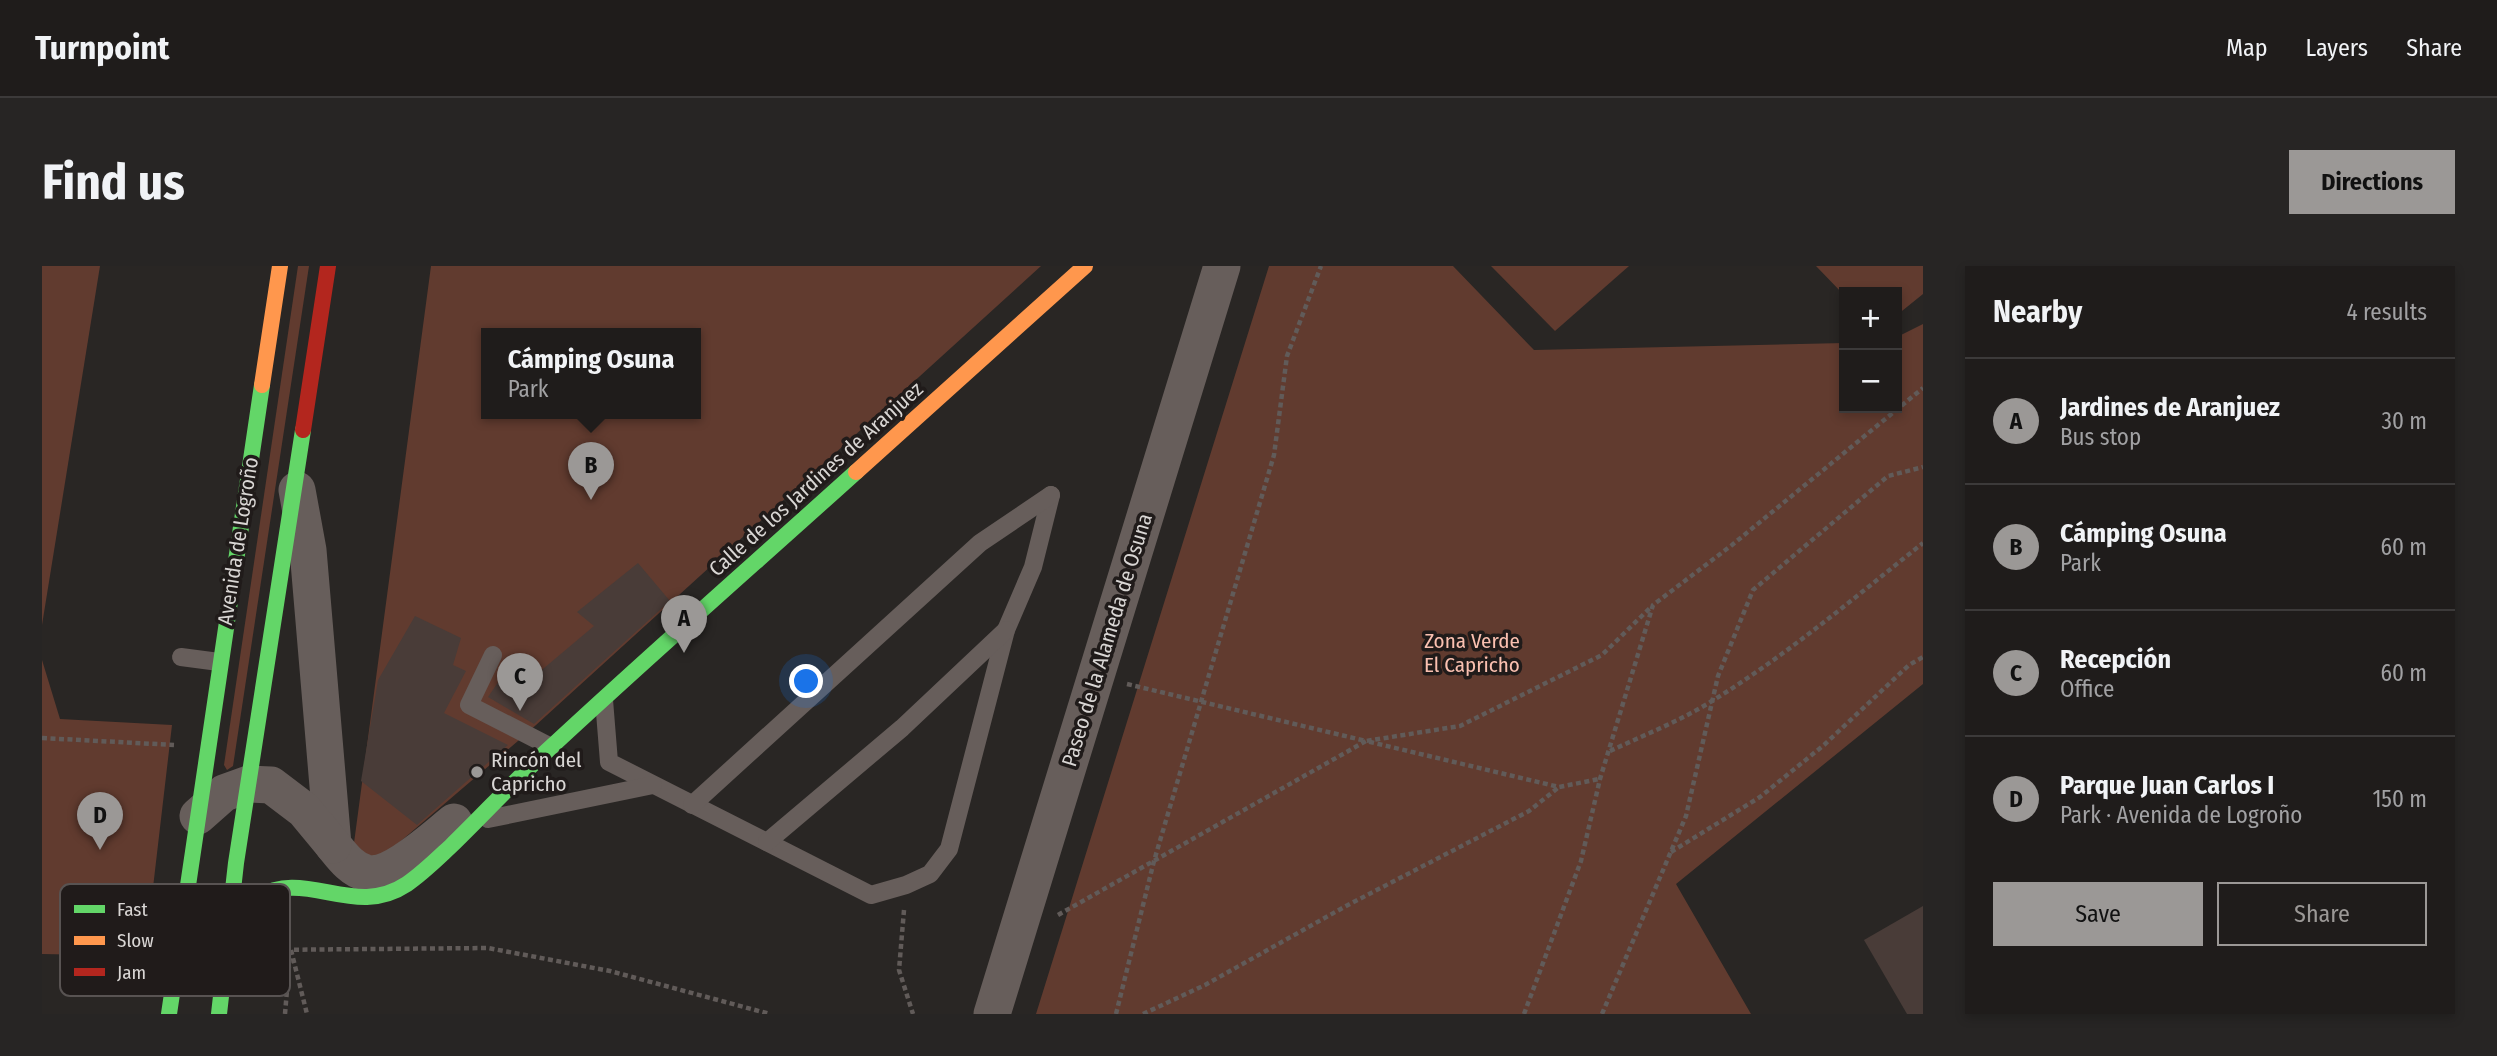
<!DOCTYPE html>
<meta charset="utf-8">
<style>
body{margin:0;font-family:"Fira Sans Condensed",sans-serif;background:#272524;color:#f1f3f6}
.controls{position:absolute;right:21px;top:21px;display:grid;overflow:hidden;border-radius:0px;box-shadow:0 4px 10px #0003}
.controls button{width:63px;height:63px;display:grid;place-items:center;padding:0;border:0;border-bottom:2px solid #3c3a3a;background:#1f1c1b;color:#f1f3f6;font:35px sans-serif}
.you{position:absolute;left:765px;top:416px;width:24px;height:24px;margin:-18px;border:5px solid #fff;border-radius:50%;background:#1a73e8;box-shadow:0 0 0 10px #1a73e833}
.badge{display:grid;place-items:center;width:46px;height:46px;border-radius:50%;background:#9b9896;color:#111;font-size:23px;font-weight:700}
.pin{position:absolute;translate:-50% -58px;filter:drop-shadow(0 2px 4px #0008)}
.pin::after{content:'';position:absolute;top:37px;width:24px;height:21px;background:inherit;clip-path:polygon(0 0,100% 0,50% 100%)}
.popup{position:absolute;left:439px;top:62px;width:220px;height:91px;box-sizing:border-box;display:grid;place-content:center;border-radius:0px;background:#1f1c1b;filter:drop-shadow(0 2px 5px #0005);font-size:23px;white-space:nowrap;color:#a1a1a3}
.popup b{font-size:26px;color:#f1f3f6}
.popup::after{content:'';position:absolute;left:50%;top:100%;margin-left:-14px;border:14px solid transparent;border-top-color:#1f1c1b}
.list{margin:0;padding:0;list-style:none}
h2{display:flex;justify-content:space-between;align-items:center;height:91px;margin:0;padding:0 28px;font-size:30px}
h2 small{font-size:23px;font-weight:400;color:#a1a1a3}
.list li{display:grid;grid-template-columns:46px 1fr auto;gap:21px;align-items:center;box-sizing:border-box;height:126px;padding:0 28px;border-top:2px solid #3c3a3a}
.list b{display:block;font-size:26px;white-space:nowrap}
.list p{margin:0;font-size:23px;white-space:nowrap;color:#a1a1a3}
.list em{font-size:23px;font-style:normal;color:#a1a1a3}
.actions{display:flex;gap:14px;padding:21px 28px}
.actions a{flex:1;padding:16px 0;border:2px solid #9b9896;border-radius:0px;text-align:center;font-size:24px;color:#9b9896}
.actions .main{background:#9b9896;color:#111}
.map{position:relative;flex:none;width:1881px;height:748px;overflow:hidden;border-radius:0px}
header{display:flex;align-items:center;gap:42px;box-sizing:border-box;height:98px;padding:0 35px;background:#1f1c1b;border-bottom:2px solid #3c3a3a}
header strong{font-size:33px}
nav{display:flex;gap:38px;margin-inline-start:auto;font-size:24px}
.intro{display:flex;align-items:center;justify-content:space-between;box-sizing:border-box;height:168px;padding:0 42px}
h1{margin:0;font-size:49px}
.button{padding:18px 32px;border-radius:0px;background:#9b9896;color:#111;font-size:24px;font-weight:700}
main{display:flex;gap:42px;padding:0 42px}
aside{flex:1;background:#1f1c1b;border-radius:0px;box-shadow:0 4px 10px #0003}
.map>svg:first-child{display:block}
.green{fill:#613b2f;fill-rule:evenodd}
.building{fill:#493c38}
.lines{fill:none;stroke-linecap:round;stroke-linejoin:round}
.path{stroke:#615b59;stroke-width:4.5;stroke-dasharray:5 3.5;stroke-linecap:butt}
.lane{stroke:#675e5b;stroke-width:18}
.street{stroke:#675e5b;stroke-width:37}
.fast{stroke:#63d668;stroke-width:16}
.slow{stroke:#ff974d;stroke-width:16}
.jam{stroke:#b3261e;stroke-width:16}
.poi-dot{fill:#9b9896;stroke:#201b1a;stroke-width:2.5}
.labels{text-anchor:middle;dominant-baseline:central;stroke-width:7;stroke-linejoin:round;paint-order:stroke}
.street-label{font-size:21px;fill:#d9d6d4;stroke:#201b1a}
.park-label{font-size:21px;fill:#fac0b0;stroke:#201b1a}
.poi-label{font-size:21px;fill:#d9d6d4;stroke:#201b1a;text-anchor:start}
.key{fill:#201b1a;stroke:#585352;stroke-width:2}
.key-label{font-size:19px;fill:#d9d6d4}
</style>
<header>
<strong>Turnpoint</strong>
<nav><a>Map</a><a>Layers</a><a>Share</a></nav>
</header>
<div class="intro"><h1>Find us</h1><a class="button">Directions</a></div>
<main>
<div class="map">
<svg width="1881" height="748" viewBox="0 0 1881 748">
<rect width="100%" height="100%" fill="#292624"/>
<g class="green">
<path d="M 0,0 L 58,0 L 0,359 Z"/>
<path d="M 256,0 L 267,0 L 191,500 L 185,504 L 182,499 Z"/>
<path d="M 389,0 L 999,0 L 483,469 L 339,592 L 322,590 L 312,577 ZM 444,68 L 654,68 L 654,148 L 444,148 Z"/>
<path d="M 1227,0 L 1411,0 L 1492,84 L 1802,77 L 1802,142 L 1855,142 L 1855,71 L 1881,58 L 1881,418 L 1634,618 L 1709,748 L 994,748 Z"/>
<path d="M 1449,0 L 1587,0 L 1513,65 Z"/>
<path d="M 1774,0 L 1881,0 L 1881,28 L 1855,49 L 1855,26 L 1802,26 L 1802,29 Z"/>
<path d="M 0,394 L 18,453 L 130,459 L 103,690 L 0,688 Z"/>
</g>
<g class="building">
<path d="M 596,297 L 628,335 L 492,458 L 446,431 L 459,412 L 476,420 L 487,402 L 495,408 L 552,360 L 535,346 Z"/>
<path d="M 373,350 L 419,372 L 411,399 L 424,405 L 402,447 L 466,479 L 375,559 L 319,515 L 336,414 Z"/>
<path d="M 1881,640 L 1881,748 L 1865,748 L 1822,674 Z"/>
</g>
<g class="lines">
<g class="path">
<path d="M 1085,418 L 1324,475 L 1418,460 L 1560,389 L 1610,340"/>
<path d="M 0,472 L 132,479"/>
<path d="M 1568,485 C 1602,469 1638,455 1670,435 C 1745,389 1812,332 1881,277"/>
<path d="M 1629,586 L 1718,531 L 1782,479 L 1867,399 L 1881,391"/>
<path d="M 862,644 L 857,704 L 871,748"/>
<path d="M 1016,649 L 1324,475 L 1517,521 L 1557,513"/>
<path d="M 218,684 L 446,682 L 568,705 L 728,748"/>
<path d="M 249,684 L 265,748"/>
<path d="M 243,748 L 248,688"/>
<path d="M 1074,748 L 1112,595 L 1232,189 L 1245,90 L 1279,0"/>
<path d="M 1101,748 L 1163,719 L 1304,640 L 1487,545 L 1517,521"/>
<path d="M 1482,748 L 1539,595 L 1558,513 L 1611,339 L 1690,279 L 1881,122"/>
<path d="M 1560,748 L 1644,550 L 1676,410 L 1711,324 L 1846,210 L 1881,201"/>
</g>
<g class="lane">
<path d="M 451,389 L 427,439 L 509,481"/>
<path d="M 139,391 L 177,396"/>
<path d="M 562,434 L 567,496 L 829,629 L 864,619 L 888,608 L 907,583 L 964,364 L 991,301 L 1009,229"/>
<path d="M 650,539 L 938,277 L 1009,229"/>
<path d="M 446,553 L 611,519"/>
<path d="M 725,576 L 860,462 L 964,364"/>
</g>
<g class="street">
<path d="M 255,224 L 266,284 L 291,579 C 300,590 309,603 324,607 C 349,613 393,571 412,556"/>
<path d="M 156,550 L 182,527 L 207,518 L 229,519 L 262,544 L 291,579"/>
<path d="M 950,748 L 1180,0"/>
</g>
<g class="fast">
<path d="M 187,660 C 195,651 202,639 212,633 C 264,600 311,654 365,618 C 381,607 395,593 409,580 C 442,548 473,514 507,483 C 608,389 712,298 814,206"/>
<path d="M 127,748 L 220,119"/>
<path d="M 177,748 L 194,597 L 261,164"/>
</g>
<g class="slow">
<path d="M 220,119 L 238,0"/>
<path d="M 814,206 L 1043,0"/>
</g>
<path class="jam" d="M 261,164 L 286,0"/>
</g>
<circle class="poi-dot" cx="435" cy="506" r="7"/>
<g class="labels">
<g class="street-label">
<text transform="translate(774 213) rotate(-42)">Calle de los Jardines de Aranjuez</text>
<text transform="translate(196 275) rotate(-81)">Avenida de Logroño</text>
<text transform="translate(1065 374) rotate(-73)">Paseo de la Alameda de Osuna</text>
</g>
<g class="park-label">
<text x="1430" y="375">Zona Verde<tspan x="1430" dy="24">El Capricho</tspan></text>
</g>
<g class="poi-label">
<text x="449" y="494">Rincón del<tspan x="449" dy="24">Capricho</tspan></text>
</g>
</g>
<rect x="18" y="618" width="230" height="112" rx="10" class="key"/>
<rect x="32" y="639" width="31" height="8" fill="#63d668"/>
<rect x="32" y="670" width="31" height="9" fill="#ff974d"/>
<rect x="32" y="702" width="31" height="8" fill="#b3261e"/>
<g class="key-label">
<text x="75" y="650">Fast</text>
<text x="75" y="681">Slow</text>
<text x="75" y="713">Jam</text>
</g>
</svg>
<div class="controls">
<button>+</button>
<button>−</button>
</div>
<div class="you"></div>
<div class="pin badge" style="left:642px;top:387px">A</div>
<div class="pin badge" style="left:549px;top:234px">B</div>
<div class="popup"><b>Cámping Osuna</b>Park</div>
<div class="pin badge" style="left:478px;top:445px">C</div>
<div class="pin badge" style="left:58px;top:584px">D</div>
</div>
<aside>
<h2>Nearby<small>4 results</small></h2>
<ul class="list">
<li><span class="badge">A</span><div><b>Jardines de Aranjuez</b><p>Bus stop</p></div><em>30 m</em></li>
<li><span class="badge">B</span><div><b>Cámping Osuna</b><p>Park</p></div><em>60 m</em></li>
<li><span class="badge">C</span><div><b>Recepción</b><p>Office</p></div><em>60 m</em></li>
<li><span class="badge">D</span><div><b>Parque Juan Carlos I</b><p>Park · Avenida de Logroño</p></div><em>150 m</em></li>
</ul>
<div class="actions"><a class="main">Save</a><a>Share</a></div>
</aside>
</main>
